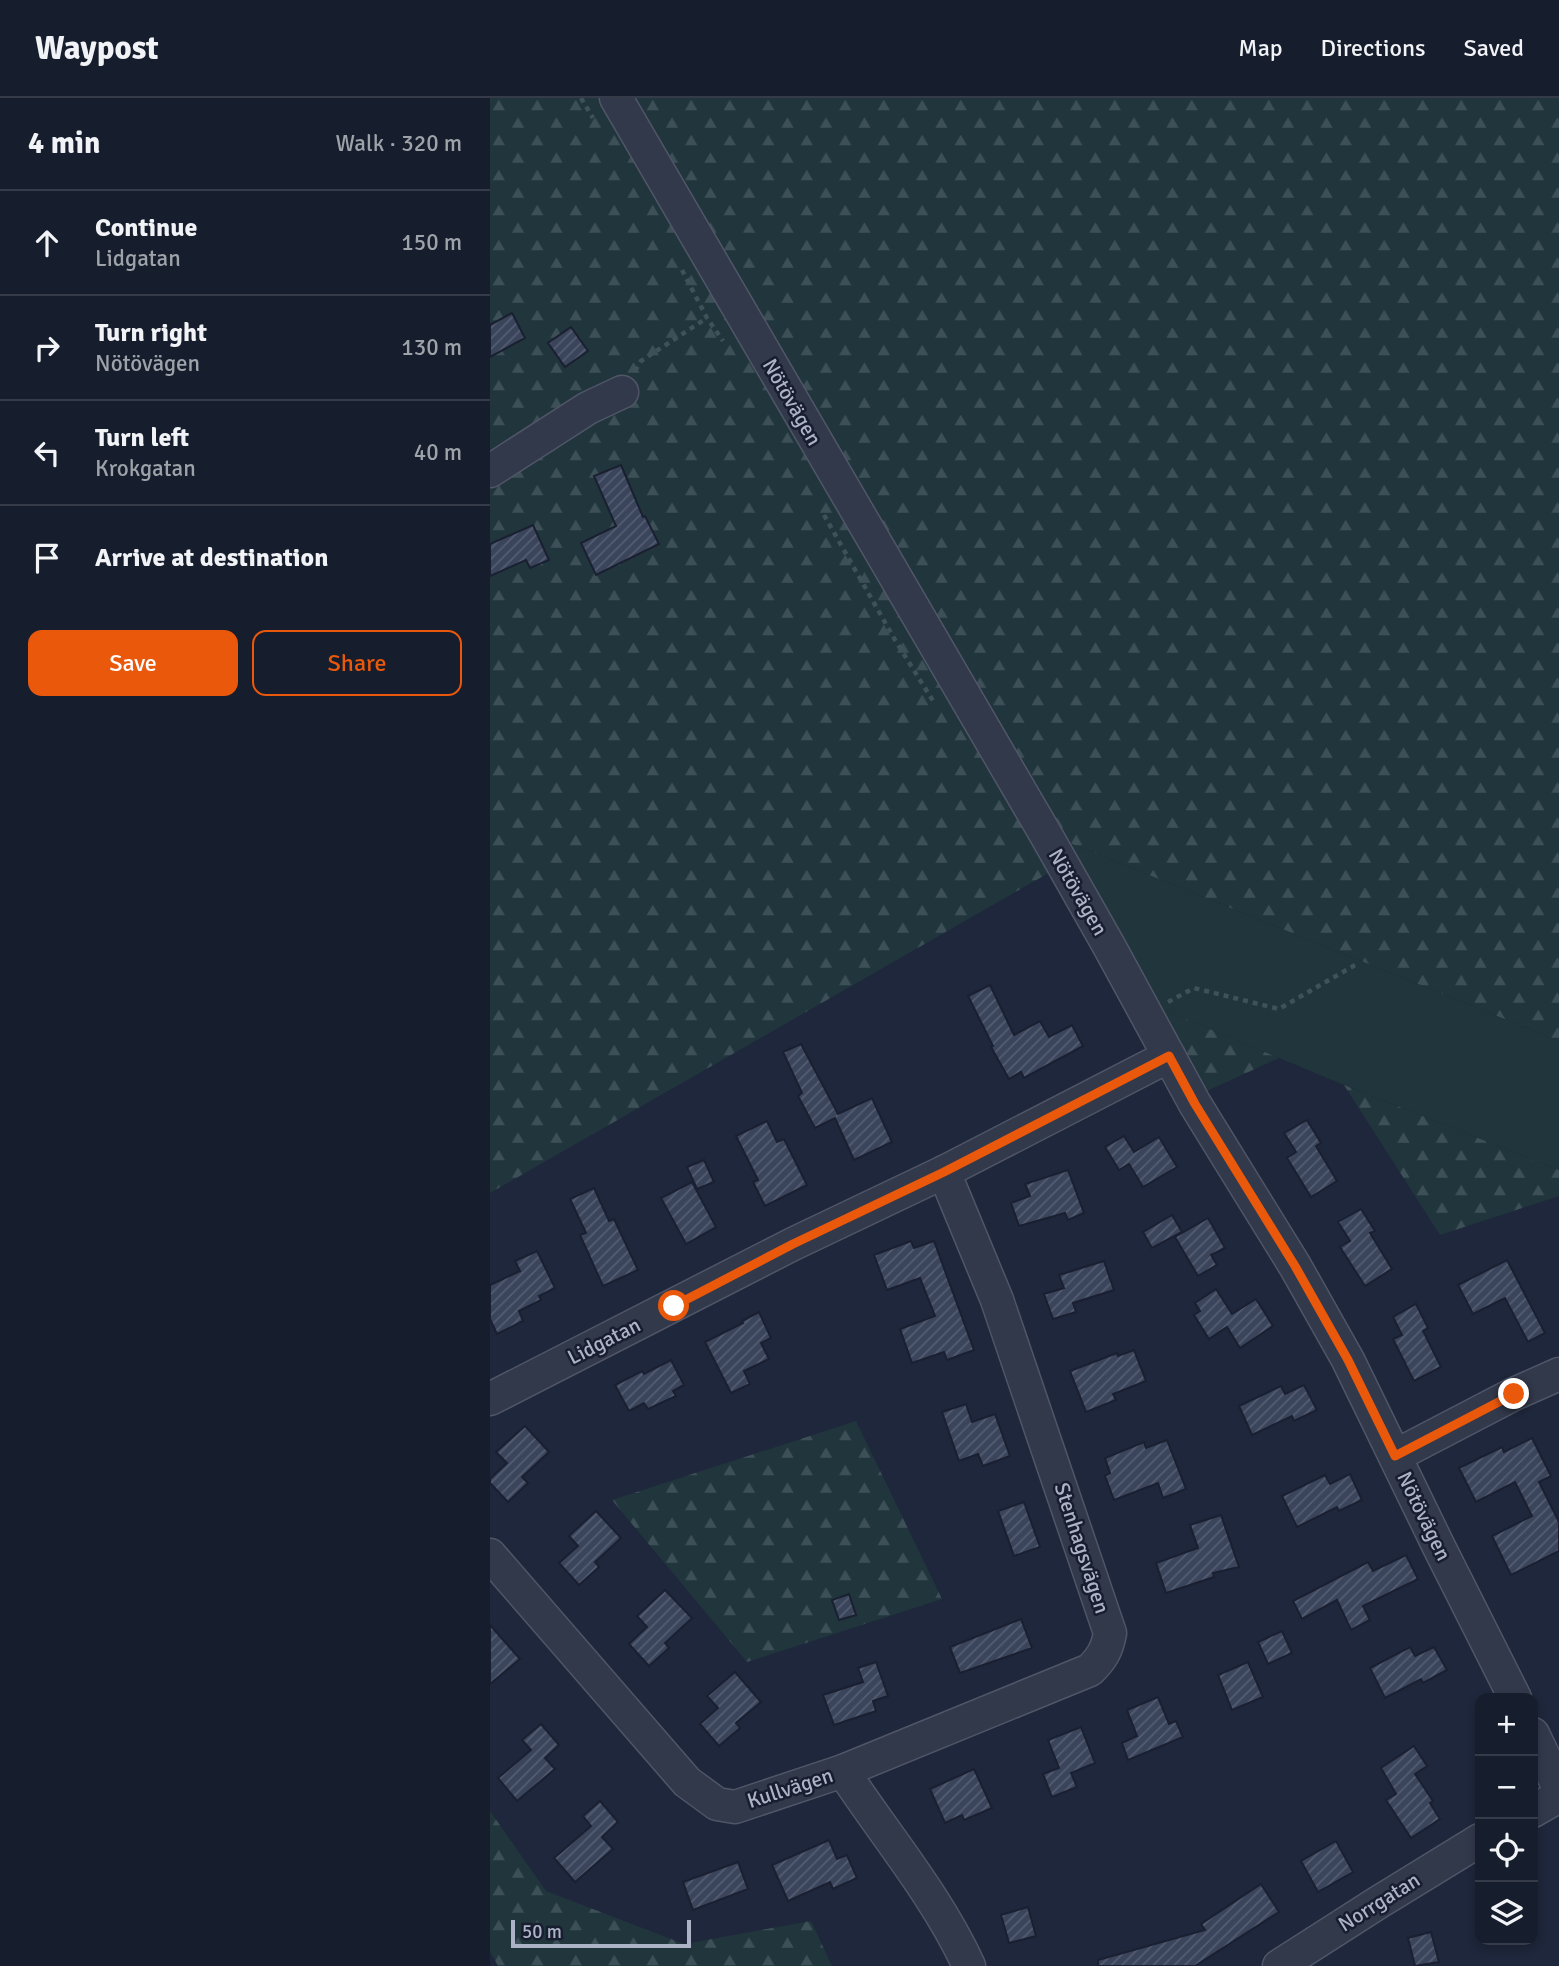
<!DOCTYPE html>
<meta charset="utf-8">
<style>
body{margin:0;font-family:Signika,sans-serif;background:#1f2634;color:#f1f3f6}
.controls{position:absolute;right:21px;bottom:21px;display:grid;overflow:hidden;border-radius:14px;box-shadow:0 4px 10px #0003}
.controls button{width:63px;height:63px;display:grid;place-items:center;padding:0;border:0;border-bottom:2px solid #353b48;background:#161d2c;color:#f1f3f6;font:35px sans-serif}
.scale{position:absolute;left:21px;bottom:18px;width:180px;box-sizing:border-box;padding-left:7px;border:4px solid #adb3c7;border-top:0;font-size:19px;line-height:24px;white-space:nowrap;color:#adb3c7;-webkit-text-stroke:5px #181e2f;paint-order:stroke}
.stop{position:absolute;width:21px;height:21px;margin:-16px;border:5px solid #ea580c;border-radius:50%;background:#fff}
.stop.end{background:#ea580c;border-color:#fff;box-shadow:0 2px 7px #0008}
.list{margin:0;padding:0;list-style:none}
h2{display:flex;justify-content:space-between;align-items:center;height:91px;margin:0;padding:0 28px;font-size:30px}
h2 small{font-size:23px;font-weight:400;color:#9ea2a9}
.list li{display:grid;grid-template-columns:46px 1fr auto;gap:21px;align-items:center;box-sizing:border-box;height:105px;padding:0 28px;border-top:2px solid #353b48}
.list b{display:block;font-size:26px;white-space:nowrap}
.list p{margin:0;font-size:23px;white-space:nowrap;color:#9ea2a9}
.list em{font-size:23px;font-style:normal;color:#9ea2a9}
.actions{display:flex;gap:14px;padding:21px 28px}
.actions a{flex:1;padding:16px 0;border:2px solid #ea580c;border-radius:14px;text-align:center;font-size:24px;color:#ea580c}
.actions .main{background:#ea580c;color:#fff}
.icon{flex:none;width:38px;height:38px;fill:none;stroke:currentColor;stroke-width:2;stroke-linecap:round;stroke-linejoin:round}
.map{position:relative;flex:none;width:1069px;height:1868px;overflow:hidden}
header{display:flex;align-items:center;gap:42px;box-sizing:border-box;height:98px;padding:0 35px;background:#161d2c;border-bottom:2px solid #353b48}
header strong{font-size:33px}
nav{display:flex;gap:38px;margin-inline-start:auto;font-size:24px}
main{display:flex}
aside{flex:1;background:#161d2c}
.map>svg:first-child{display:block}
.green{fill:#20353c}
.forest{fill:url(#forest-firs)}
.building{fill:url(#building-hatch);stroke:#1a2031;stroke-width:2}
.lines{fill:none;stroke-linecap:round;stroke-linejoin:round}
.minor-casing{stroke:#505668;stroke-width:35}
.path{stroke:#3e5259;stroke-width:4.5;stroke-dasharray:5 5;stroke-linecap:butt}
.minor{stroke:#32394b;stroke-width:32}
.route{stroke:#ea580c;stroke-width:9}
.labels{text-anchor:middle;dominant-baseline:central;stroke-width:5;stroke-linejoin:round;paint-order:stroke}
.street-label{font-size:21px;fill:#adb3c7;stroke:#181e2f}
</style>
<header>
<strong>Waypost</strong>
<nav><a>Map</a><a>Directions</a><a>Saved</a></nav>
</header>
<main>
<aside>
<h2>4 min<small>Walk · 320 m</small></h2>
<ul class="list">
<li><svg class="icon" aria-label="ahead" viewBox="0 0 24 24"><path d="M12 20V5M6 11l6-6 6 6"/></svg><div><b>Continue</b><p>Lidgatan</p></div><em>150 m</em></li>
<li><svg class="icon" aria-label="right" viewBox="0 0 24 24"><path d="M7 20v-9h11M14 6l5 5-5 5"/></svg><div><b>Turn right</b><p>Nötövägen</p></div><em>130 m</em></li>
<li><svg class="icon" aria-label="left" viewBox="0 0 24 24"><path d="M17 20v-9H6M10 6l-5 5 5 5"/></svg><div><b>Turn left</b><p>Krokgatan</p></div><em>40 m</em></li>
<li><svg class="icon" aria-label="arrive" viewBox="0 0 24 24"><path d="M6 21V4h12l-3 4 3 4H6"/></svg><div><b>Arrive at destination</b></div></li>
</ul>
<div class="actions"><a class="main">Save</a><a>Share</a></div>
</aside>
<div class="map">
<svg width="1069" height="1868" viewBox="0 0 1069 1868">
<defs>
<pattern id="forest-firs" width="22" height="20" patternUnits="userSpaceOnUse" patternTransform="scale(1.75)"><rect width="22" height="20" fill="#20353c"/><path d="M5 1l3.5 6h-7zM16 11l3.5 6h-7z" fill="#3e5057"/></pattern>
<pattern id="building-hatch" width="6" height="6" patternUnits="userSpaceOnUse" patternTransform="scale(1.75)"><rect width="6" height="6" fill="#3a445b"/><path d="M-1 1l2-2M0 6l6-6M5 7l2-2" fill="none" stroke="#545d71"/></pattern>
</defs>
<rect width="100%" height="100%" fill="#1e273b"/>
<path class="green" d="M 560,737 L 1069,943 L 1069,1072 L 854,987 L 645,900 Z"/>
<g class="forest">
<path d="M 0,0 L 109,0 L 129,37 L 564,772 L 0,1095 Z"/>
<path d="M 139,0 L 1069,0 L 1069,943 L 560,737 Z"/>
<path d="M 645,900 L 789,960 L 699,1001 Z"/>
<path d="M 854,987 L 1069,1072 L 1069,1098 L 950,1137 Z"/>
<path d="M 366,1323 L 452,1501 L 257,1564 L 122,1402 Z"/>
<path d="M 0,1713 L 56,1793 L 194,1846 L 321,1823 L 342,1868 L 8,1868 L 0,1853 Z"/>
</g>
<g class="building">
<path d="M 22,215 L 35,240 L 0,259 L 0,227 Z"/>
<path d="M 81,229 L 98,253 L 75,269 L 58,245 Z"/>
<path d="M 131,367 L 153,419 L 155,418 L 169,446 L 106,477 L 91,445 L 126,428 L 104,378 Z"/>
<path d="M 43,427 L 59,462 L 40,470 L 36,462 L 0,478 L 0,446 Z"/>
<path d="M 500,887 L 524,937 L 550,923 L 559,939 L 582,927 L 593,948 L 534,980 L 531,974 L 519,981 L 501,949 L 503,948 L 478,898 Z"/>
<path d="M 311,946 L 348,1016 L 382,1000 L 402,1044 L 364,1062 L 345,1020 L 325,1030 L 308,998 L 312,995 L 293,954 Z"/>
<path d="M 817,1022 L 831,1045 L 826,1048 L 847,1083 L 821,1099 L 797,1060 L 806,1054 L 794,1035 Z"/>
<path d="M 277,1023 L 287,1044 L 294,1041 L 317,1087 L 275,1108 L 263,1084 L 268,1082 L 246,1038 Z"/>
<path d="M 634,1038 L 644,1054 L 669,1039 L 687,1069 L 653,1089 L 639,1066 L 629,1072 L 615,1049 Z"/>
<path d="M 214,1062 L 224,1084 L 207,1091 L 197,1069 Z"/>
<path d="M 578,1072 L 594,1115 L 578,1122 L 575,1115 L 529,1128 L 521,1105 L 540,1098 L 535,1086 Z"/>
<path d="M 202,1084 L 226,1129 L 196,1146 L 171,1100 Z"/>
<path d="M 104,1090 L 119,1123 L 124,1121 L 148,1172 L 113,1188 L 90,1137 L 96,1135 L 80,1101 Z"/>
<path d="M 871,1111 L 885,1133 L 880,1135 L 902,1171 L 875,1188 L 850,1149 L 860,1143 L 848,1124 Z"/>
<path d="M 682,1117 L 692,1134 L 662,1150 L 653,1134 Z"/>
<path d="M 718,1120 L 735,1150 L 721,1157 L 727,1167 L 708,1178 L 685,1139 Z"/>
<path d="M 421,1143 L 424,1150 L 444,1143 L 484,1252 L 457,1262 L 454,1254 L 422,1265 L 410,1231 L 445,1218 L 430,1180 L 397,1192 L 384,1157 Z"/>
<path d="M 47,1153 L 65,1190 L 49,1198 L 51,1202 L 29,1213 L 33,1223 L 7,1236 L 0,1221 L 0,1187 L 30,1173 L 25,1163 Z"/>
<path d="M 1017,1162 L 1055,1235 L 1038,1244 L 1015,1200 L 983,1216 L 968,1187 Z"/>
<path d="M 614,1163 L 624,1192 L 583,1205 L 586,1214 L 563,1221 L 554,1196 L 574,1190 L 569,1177 Z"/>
<path d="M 726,1191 L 742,1216 L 766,1201 L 783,1228 L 750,1250 L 737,1229 L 719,1241 L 704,1217 L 710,1213 L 705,1205 Z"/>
<path d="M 926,1206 L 938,1230 L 933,1233 L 951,1269 L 924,1283 L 903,1241 L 912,1237 L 903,1219 Z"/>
<path d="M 269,1214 L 281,1240 L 271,1245 L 279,1261 L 254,1273 L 260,1286 L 241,1295 L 215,1244 L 253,1225 L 252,1223 Z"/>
<path d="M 644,1252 L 656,1283 L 623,1296 L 626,1302 L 596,1314 L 580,1273 L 627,1255 L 628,1258 Z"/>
<path d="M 181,1262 L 194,1287 L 183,1293 L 186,1298 L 158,1311 L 154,1305 L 139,1313 L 125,1287 L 152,1273 L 154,1276 Z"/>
<path d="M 814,1287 L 827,1312 L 804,1323 L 802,1318 L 762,1337 L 749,1308 L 791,1288 L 795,1296 Z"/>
<path d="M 476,1306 L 482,1324 L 505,1316 L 520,1358 L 493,1368 L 488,1356 L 469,1363 L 452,1314 Z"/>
<path d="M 35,1328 L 59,1354 L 32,1379 L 38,1385 L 18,1404 L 0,1385 L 0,1381 L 17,1365 L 6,1354 Z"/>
<path d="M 1042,1340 L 1061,1378 L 1049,1384 L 1069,1424 L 1069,1453 L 1021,1477 L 1002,1438 L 1042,1418 L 1025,1384 L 986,1404 L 969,1370 L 1012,1349 L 1014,1354 Z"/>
<path d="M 677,1342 L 696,1391 L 673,1400 L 668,1385 L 624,1402 L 615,1378 L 620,1375 L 615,1360 L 654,1344 L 656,1350 Z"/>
<path d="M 860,1376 L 872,1402 L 849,1413 L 847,1409 L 807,1429 L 792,1398 L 835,1377 L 840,1386 Z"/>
<path d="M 534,1404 L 550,1449 L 524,1458 L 508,1413 Z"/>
<path d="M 106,1413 L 131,1440 L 105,1464 L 109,1469 L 89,1487 L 69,1465 L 88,1448 L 79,1438 Z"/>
<path d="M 731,1417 L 749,1469 L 723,1475 L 724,1479 L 676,1495 L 666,1465 L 708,1450 L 700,1427 Z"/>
<path d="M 916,1457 L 928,1481 L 873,1508 L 880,1522 L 861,1532 L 847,1502 L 812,1521 L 803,1503 L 878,1464 L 883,1473 Z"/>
<path d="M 175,1492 L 202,1520 L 175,1545 L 179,1550 L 159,1568 L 139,1546 L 157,1529 L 147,1518 Z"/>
<path d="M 359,1496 L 366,1517 L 349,1522 L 342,1502 Z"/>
<path d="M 531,1521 L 542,1550 L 470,1575 L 460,1549 Z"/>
<path d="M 0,1527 L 30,1561 L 0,1586 Z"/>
<path d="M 792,1533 L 802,1555 L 778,1566 L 768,1544 Z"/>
<path d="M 920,1549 L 925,1558 L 944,1549 L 957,1572 L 933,1585 L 931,1581 L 895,1600 L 880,1570 Z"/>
<path d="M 386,1564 L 398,1598 L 383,1603 L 386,1613 L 344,1627 L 333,1597 L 373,1584 L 368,1570 Z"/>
<path d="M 758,1564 L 773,1599 L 742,1612 L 728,1577 Z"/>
<path d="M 245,1574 L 271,1604 L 246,1625 L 250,1630 L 229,1648 L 210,1626 L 228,1610 L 217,1598 Z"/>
<path d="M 668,1599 L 679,1626 L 686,1623 L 693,1639 L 638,1662 L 632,1645 L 647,1638 L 637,1612 Z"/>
<path d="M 51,1626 L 69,1647 L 55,1660 L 65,1671 L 27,1703 L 8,1680 L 41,1652 L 32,1642 Z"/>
<path d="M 591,1629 L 605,1665 L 581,1675 L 587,1689 L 562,1699 L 553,1676 L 569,1670 L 558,1642 Z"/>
<path d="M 924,1648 L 937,1668 L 925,1676 L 943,1703 L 940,1705 L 950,1721 L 921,1740 L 896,1702 L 906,1696 L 891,1670 Z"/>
<path d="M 484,1671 L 502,1710 L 474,1722 L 472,1717 L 455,1725 L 440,1691 Z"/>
<path d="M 110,1703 L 128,1724 L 112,1739 L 123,1751 L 85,1784 L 64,1760 L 101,1728 L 93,1718 Z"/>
<path d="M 339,1742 L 347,1761 L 357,1757 L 367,1780 L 343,1791 L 340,1784 L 298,1803 L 282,1767 Z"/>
<path d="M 846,1743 L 863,1774 L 828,1794 L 811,1763 Z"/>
<path d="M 248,1764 L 258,1791 L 203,1812 L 193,1784 Z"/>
<path d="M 771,1786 L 789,1814 L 705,1868 L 608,1868 L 608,1862 L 715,1832 L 711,1826 Z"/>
<path d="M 538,1809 L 546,1838 L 519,1845 L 511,1817 Z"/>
<path d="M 941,1834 L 949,1864 L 925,1868 L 918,1840 Z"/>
</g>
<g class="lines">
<defs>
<g id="minor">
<path d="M 126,0 L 556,737 L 619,848 L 705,1006 L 805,1168 L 858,1262 L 949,1449 L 1025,1600"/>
<path d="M 0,373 L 98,310 L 132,294"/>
<path d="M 0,1301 L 303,1146 L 454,1074 L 679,958"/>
<path d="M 905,1358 L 1024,1296 L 1069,1276"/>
<path d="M 0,1457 L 197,1684 L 227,1706 L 245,1709 L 353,1673 C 395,1737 447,1798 479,1868"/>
<path d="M 1043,1636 L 1069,1690"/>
<path d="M 353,1673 L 600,1572 C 612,1560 617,1552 620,1535 L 507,1202 L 454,1074"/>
<path d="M 1043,1713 L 1069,1698"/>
<path d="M 789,1868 L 889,1804 L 990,1742"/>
</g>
</defs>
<use href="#minor" class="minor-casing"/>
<g class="path">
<path d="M 91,0 L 103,20"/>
<path d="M 192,172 L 217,220 L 233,243"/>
<path d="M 145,273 L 151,263 L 217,220"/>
<path d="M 334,417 L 405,542 L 445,606"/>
<path d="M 678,904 L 704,890 L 789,911 L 865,867"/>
</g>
<use href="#minor" class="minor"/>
</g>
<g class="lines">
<path class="route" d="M 184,1208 L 303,1146 L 454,1074 L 679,958 L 705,1006 L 805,1168 L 858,1262 L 905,1358 L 1024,1296"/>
</g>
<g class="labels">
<g class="street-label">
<text transform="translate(302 304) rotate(60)">Nötövägen</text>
<text transform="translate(588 794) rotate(60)">Nötövägen</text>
<text transform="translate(114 1243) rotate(-27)">Lidgatan</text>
<text transform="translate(934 1418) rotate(64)">Nötövägen</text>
<text transform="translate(592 1450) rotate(72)">Stenhagsvägen</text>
<text transform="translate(300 1690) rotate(-18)">Kullvägen</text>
<text transform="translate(889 1804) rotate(-32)">Norrgatan</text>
</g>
</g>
</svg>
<div class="controls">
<button>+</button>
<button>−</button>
<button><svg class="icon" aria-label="locate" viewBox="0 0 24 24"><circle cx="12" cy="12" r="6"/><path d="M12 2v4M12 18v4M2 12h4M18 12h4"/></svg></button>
<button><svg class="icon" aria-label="layers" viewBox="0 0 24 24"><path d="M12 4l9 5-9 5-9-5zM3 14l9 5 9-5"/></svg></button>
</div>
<div class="scale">50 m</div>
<div class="stop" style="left:184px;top:1208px"></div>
<div class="stop end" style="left:1024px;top:1296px"></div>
</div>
</main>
